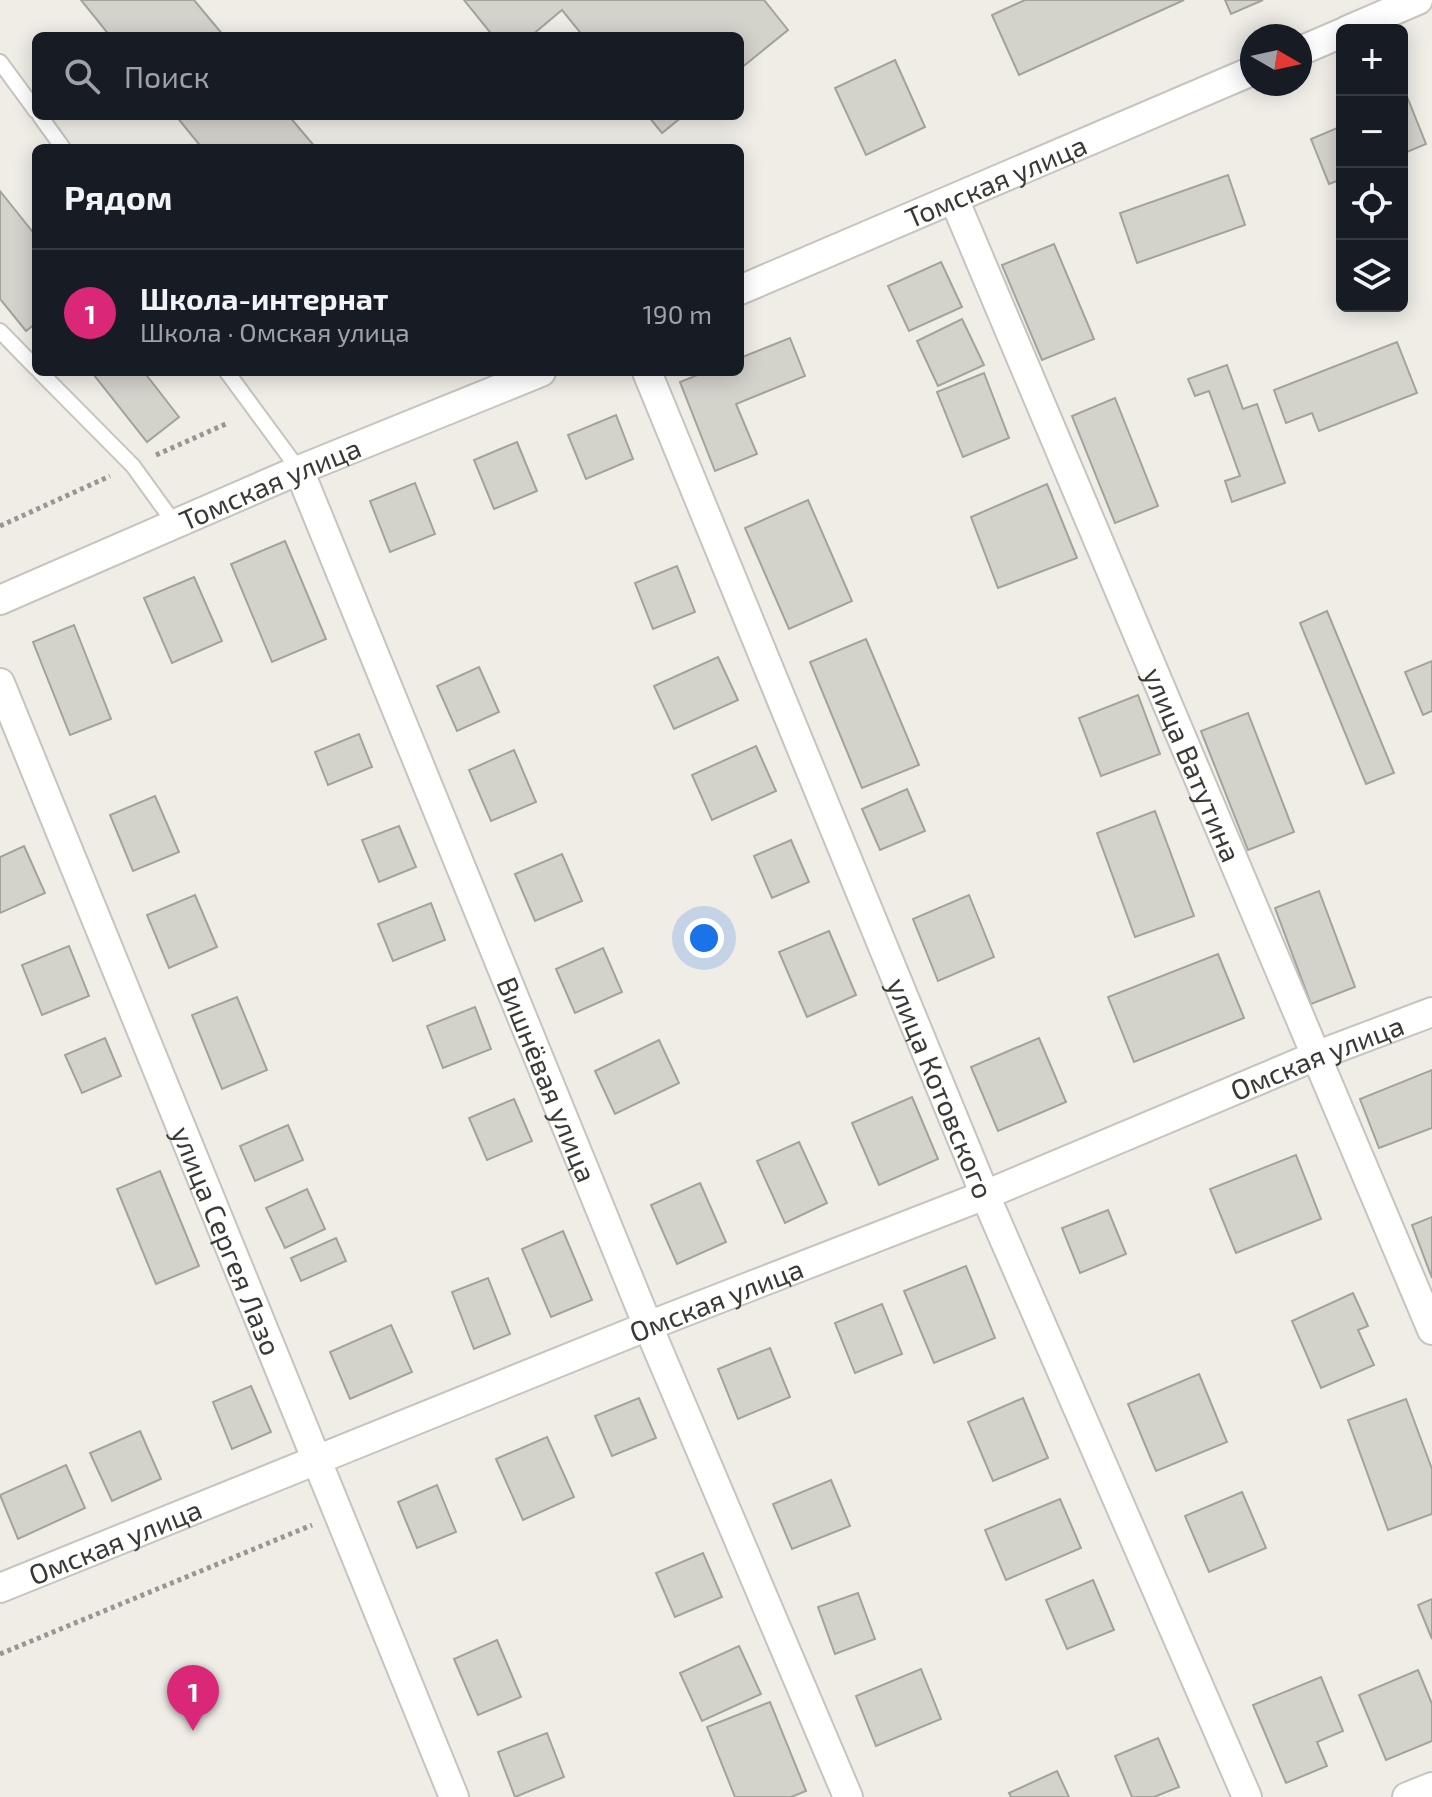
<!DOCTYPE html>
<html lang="ru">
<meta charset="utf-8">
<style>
body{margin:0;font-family:"Exo 2",sans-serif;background:#242831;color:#f1f3f6}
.controls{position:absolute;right:24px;top:24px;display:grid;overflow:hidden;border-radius:12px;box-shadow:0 4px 20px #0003}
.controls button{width:72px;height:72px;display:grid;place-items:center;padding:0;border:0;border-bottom:2px solid #363941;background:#171b24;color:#f1f3f6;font:40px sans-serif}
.compass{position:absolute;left:1240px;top:24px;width:72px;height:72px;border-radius:50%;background:#171b24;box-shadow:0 4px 20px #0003;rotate:99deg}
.you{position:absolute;left:704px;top:938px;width:28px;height:28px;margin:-20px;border:6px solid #fff;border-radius:50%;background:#1a73e8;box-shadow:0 0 0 12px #1a73e833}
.badge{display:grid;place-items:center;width:52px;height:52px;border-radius:50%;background:#db2777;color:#fff;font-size:26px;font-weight:700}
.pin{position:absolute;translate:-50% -66px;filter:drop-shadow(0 2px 4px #0008)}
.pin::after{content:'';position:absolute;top:42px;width:28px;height:24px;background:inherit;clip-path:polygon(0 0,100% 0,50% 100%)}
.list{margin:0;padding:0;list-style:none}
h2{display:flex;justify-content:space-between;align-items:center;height:104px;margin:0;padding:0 32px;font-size:34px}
h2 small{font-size:26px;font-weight:400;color:#9ea1a6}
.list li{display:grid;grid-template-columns:52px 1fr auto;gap:24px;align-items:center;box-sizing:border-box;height:128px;padding:0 32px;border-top:2px solid #363941}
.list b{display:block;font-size:30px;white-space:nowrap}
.list p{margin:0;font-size:26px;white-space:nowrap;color:#9ea1a6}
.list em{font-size:26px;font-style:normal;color:#9ea1a6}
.icon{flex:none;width:44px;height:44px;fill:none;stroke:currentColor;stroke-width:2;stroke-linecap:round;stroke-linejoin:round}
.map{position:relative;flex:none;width:1432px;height:1797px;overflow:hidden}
.search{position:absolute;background:#171b24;box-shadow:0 4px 20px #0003;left:32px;top:32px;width:712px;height:88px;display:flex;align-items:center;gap:20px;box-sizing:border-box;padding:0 28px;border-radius:12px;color:#9ea1a6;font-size:30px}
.panel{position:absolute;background:#171b24;box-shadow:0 4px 20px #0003;left:32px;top:144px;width:712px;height:232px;border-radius:12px}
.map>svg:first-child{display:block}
.building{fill:#d3d2cb;stroke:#a3a29b;stroke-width:2}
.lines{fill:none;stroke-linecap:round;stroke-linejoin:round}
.lane-casing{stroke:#c6c4be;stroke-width:18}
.street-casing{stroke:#c6c4be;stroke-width:32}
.path{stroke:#979691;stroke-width:5;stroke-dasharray:4 4;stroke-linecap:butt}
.lane{stroke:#fff;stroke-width:14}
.street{stroke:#fff;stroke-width:28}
.labels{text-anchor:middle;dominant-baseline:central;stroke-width:7;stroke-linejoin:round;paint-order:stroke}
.street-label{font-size:28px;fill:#393936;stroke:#fcfbf3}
</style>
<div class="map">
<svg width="1432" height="1797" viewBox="0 0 1432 1797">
<rect width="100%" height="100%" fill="#efede6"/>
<g class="building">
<path d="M 81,0 L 194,0 L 224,36 L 110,36 Z"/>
<path d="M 464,0 L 764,0 L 788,30 L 740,69 L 740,36 L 583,36 L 562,10 L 531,36 L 493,36 Z"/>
<path d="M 1025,0 L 1184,0 L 1019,75 L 992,15 Z"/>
<path d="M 1225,0 L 1263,0 L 1231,14 Z"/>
<path d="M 895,60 L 925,127 L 866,155 L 835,88 Z"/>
<path d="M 1408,99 L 1426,144 L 1402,154 L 1402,102 Z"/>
<path d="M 176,116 L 289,116 L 316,148 L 202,148 Z"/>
<path d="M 648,116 L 683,116 L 662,133 Z"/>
<path d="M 1342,126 L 1342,179 L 1329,184 L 1311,139 Z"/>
<path d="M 1228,175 L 1245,225 L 1137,263 L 1120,213 Z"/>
<path d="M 0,191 L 36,236 L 36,323 L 26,331 L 0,299 Z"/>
<path d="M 1054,244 L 1094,339 L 1042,360 L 1002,265 Z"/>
<path d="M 941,262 L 962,307 L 909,331 L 888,286 Z"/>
<path d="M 962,319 L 984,365 L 938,386 L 917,341 Z"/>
<path d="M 790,338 L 805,376 L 736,404 L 757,454 L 715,471 L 680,382 L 705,372 L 740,372 L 740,358 Z"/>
<path d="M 1397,342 L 1417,393 L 1319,431 L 1312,413 L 1286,423 L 1274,390 Z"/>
<path d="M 1227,365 L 1243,409 L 1257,404 L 1285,483 L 1232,502 L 1225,481 L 1240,476 L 1209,391 L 1195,396 L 1188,379 Z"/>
<path d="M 97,372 L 144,372 L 179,417 L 147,442 L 94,375 Z"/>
<path d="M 984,373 L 1009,438 L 963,457 L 937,392 Z"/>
<path d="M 1115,398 L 1158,506 L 1115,523 L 1072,416 Z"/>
<path d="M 616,415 L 633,459 L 586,479 L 568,435 Z"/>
<path d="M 517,442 L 537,491 L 494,509 L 474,460 Z"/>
<path d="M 415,483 L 435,534 L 390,552 L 370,501 Z"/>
<path d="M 1047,484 L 1077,558 L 998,588 L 971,517 Z"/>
<path d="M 808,500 L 852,601 L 789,629 L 745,528 Z"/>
<path d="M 285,541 L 326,639 L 272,662 L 231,564 Z"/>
<path d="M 677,566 L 695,612 L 653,629 L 635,583 Z"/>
<path d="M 194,577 L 222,641 L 172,663 L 144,598 Z"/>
<path d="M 1327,611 L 1394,773 L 1366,784 L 1300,623 Z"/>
<path d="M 74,625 L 111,719 L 70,735 L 33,642 Z"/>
<path d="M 866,639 L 919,765 L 862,788 L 810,662 Z"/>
<path d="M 718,657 L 738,700 L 674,729 L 654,686 Z"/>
<path d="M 1432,661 L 1432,711 L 1423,715 L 1405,672 Z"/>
<path d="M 479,667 L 499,712 L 457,731 L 437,686 Z"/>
<path d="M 1138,695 L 1160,754 L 1101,776 L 1079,718 Z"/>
<path d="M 1248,713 L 1294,832 L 1248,850 L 1201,731 Z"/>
<path d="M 359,734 L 372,767 L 328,785 L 315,752 Z"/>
<path d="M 756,746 L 776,791 L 712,820 L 692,775 Z"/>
<path d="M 514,750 L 536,802 L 491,821 L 469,770 Z"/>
<path d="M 907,789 L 925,831 L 880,850 L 862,809 Z"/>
<path d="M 155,796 L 179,852 L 133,871 L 110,815 Z"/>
<path d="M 1155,811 L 1194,916 L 1135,937 L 1097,833 Z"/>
<path d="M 399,826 L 416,867 L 379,882 L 362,840 Z"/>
<path d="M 791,840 L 809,882 L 772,898 L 754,856 Z"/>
<path d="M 24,846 L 45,893 L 0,913 L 0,857 Z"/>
<path d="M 562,854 L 582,901 L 535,921 L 515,874 Z"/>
<path d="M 1319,891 L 1355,987 L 1311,1004 L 1275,908 Z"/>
<path d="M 195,895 L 217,947 L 169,968 L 147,915 Z"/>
<path d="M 969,895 L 994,957 L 938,981 L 913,919 Z"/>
<path d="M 431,903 L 445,940 L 393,961 L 378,924 Z"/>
<path d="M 829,931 L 856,995 L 807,1017 L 779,952 Z"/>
<path d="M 69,946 L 89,996 L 42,1015 L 22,965 Z"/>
<path d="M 603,948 L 622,992 L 575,1013 L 556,969 Z"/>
<path d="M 1218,954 L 1244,1018 L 1134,1062 L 1108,997 Z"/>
<path d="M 237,997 L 267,1070 L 222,1089 L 192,1015 Z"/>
<path d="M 475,1007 L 491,1049 L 443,1068 L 427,1026 Z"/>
<path d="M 105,1038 L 121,1076 L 82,1093 L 65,1055 Z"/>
<path d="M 1039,1038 L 1066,1102 L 998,1131 L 971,1067 Z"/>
<path d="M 659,1040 L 679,1083 L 615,1114 L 595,1071 Z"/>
<path d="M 1432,1070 L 1432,1128 L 1379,1148 L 1360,1099 Z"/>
<path d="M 912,1097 L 938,1159 L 879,1185 L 852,1123 Z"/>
<path d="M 514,1099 L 532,1141 L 487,1160 L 469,1118 Z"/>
<path d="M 288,1125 L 303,1160 L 255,1181 L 240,1146 Z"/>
<path d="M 799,1142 L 827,1203 L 785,1223 L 757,1161 Z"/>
<path d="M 1296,1155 L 1321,1219 L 1236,1253 L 1210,1189 Z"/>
<path d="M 160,1171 L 199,1266 L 156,1284 L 117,1189 Z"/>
<path d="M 700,1183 L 726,1242 L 677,1264 L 651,1205 Z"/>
<path d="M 307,1189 L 325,1229 L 285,1248 L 266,1208 Z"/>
<path d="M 1108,1210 L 1126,1254 L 1080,1273 L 1062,1228 Z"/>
<path d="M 1432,1217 L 1432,1278 L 1412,1225 Z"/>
<path d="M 563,1231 L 592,1300 L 551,1317 L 522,1249 Z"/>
<path d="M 336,1238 L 346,1261 L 301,1281 L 291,1258 Z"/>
<path d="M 966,1266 L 995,1338 L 934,1363 L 904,1291 Z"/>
<path d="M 488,1278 L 510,1334 L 474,1349 L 452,1292 Z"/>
<path d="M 1353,1293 L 1368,1326 L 1358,1330 L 1374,1365 L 1321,1388 L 1292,1321 Z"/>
<path d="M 882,1304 L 902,1354 L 855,1373 L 835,1323 Z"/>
<path d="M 391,1325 L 412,1372 L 350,1399 L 330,1352 Z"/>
<path d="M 770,1348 L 790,1397 L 738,1419 L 718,1369 Z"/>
<path d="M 1199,1374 L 1227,1442 L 1156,1471 L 1128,1404 Z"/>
<path d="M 251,1386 L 271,1432 L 232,1449 L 213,1402 Z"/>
<path d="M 639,1398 L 656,1438 L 612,1456 L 595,1416 Z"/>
<path d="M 1023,1398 L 1048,1458 L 993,1481 L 968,1422 Z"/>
<path d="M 1406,1399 L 1432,1469 L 1432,1514 L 1388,1530 L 1348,1420 Z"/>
<path d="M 140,1431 L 161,1479 L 112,1501 L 90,1453 Z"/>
<path d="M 547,1437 L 574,1497 L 523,1520 L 496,1459 Z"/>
<path d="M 66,1465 L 85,1508 L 18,1539 L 0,1495 Z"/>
<path d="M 831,1480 L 850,1526 L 792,1549 L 773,1504 Z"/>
<path d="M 437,1485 L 456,1532 L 417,1548 L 398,1502 Z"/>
<path d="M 1242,1492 L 1266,1548 L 1209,1572 L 1185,1516 Z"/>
<path d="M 1060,1499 L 1081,1548 L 1006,1580 L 985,1530 Z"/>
<path d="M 703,1553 L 722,1597 L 675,1617 L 656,1573 Z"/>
<path d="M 1093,1580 L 1114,1630 L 1067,1649 L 1046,1600 Z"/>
<path d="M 858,1593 L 875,1639 L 835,1654 L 818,1607 Z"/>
<path d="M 1432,1599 L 1432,1639 L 1418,1605 Z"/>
<path d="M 497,1640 L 521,1697 L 478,1715 L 454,1659 Z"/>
<path d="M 739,1646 L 761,1694 L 702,1721 L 680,1673 Z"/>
<path d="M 921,1669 L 941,1719 L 876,1746 L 856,1696 Z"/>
<path d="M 1418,1670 L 1432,1704 L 1432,1741 L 1386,1760 L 1359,1695 Z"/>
<path d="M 1321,1677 L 1343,1731 L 1317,1742 L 1327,1766 L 1286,1783 L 1253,1705 Z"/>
<path d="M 770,1702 L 806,1791 L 791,1797 L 735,1797 L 707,1727 Z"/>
<path d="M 547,1733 L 564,1777 L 515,1797 L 498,1752 Z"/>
<path d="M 1158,1738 L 1179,1787 L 1154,1797 L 1132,1797 L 1115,1756 Z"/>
<path d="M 1057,1771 L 1069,1797 L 1011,1797 L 1009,1793 Z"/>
</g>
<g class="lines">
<defs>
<g id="lane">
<path d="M 0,62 L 36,111"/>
<path d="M 40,116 L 63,148"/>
<path d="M 0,331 L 36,368"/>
<path d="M 40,372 L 133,466 L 175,524"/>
<path d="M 227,372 L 299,470"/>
</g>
<g id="street">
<path d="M 1348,30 L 1418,0"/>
<path d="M 1300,51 L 1342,33"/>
<path id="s1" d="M 954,199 L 1432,1330"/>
<path id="s2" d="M 740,290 L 1252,71"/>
<path id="s3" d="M 647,372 L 985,1195 L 1247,1797"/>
<path id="s4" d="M 299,470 L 648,1326 L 848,1797"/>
<path id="s5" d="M 0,600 L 299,470 L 541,372"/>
<path id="s6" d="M 0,683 L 454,1797"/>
<path id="s7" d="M 0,1588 L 648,1326 L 985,1195 L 1318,1055 L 1432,1012"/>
<path d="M 1407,1797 L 1432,1787"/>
</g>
</defs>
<use href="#lane" class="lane-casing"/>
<use href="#street" class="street-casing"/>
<g class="path">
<path d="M 156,455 L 228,423"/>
<path d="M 0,526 L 110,476"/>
<path d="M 0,1654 L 312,1525"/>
</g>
<use href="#lane" class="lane"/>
<use href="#street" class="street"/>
</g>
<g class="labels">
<g class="street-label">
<text stroke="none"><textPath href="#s2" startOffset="278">Томская улица</textPath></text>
<text stroke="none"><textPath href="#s5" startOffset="294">Томская улица</textPath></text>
<text stroke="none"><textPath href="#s1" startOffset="614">улица Ватутина</textPath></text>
<text stroke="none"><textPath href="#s7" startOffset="1420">Омская улица</textPath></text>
<text stroke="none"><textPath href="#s4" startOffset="658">Вишнёвая улица</textPath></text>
<text stroke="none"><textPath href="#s3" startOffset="774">улица Котовского</textPath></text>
<text stroke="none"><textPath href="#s6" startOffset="602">улица Сергея Лазо</textPath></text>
<text stroke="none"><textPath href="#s7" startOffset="772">Омская улица</textPath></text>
<text stroke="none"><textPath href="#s7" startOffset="124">Омская улица</textPath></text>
</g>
</g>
</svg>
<div class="controls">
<button>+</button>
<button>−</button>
<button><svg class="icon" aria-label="locate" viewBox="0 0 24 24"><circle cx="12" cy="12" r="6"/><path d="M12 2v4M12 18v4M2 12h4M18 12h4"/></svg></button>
<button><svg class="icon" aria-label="layers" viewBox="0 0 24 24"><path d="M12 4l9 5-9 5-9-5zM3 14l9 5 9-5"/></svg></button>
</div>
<svg class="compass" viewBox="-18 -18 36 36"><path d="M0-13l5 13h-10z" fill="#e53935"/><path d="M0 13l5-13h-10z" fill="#9ea1a6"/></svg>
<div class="you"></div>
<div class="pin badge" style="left:193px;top:1731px">1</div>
<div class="search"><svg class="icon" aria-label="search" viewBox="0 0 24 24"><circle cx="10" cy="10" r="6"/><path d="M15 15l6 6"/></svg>Поиск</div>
<section class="panel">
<h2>Рядом<small></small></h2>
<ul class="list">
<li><span class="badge">1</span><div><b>Школа-интернат</b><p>Школа · Омская улица</p></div><em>190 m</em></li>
</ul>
</section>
</div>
